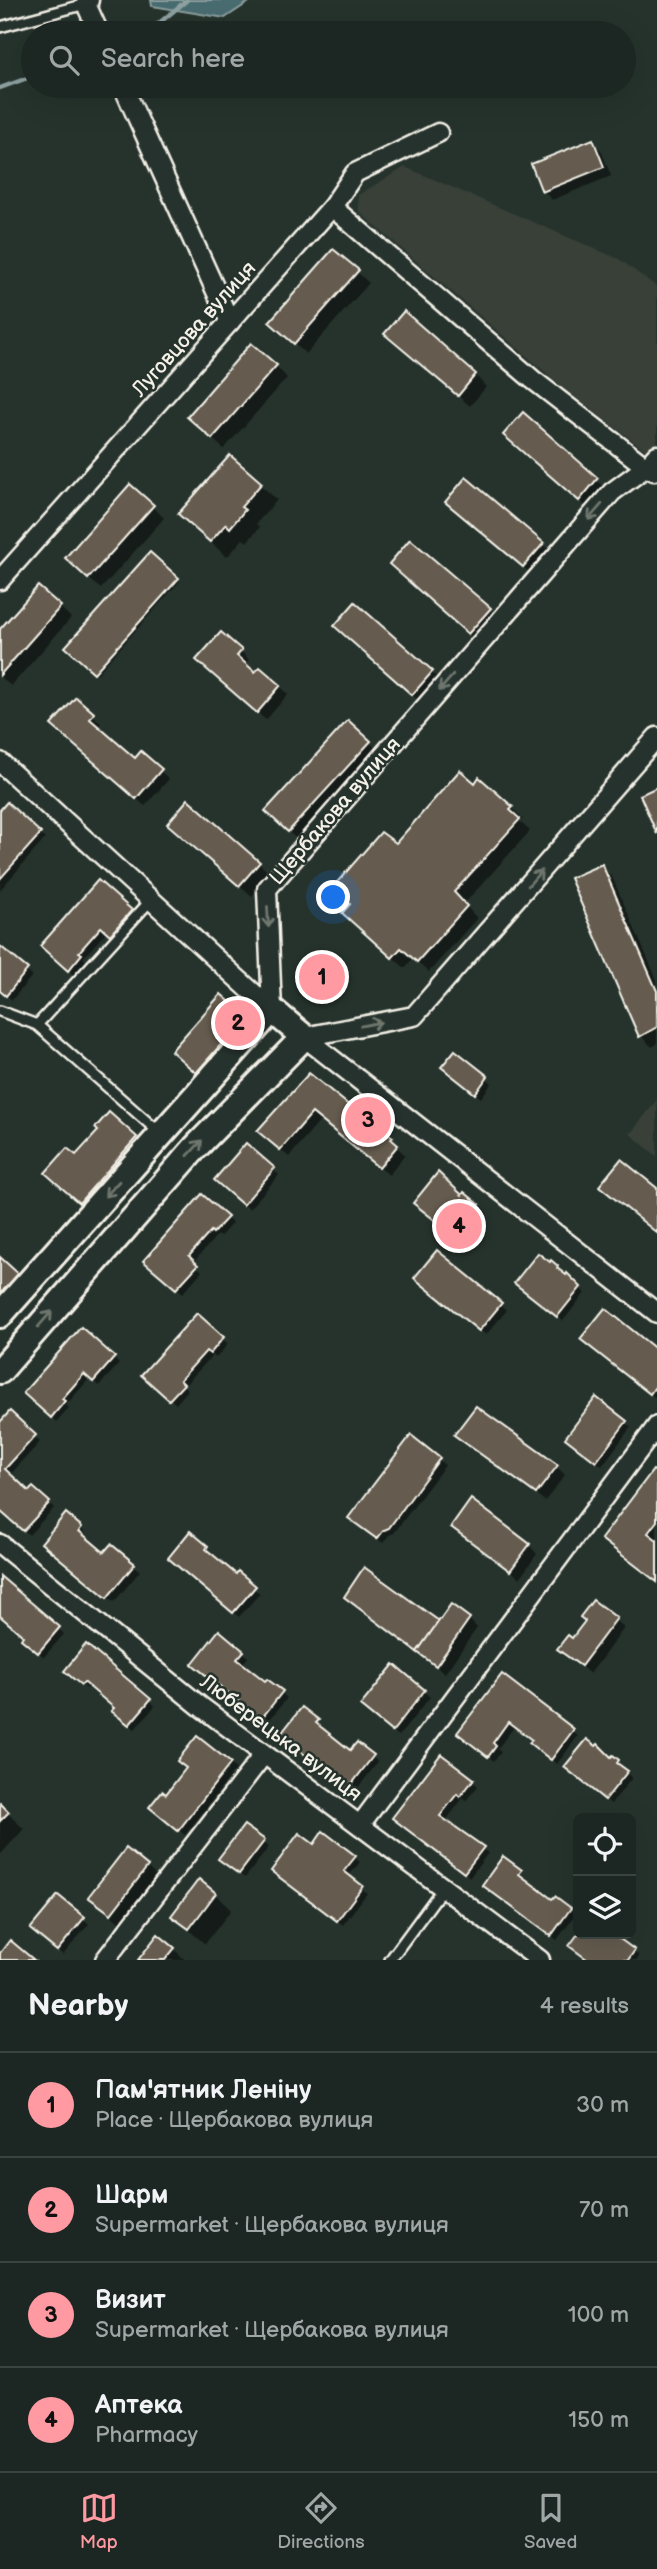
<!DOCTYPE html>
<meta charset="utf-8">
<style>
body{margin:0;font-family:"Balsamiq Sans",sans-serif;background:#252e2a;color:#f1f3f6}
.controls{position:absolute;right:21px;bottom:21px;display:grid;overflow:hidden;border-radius:10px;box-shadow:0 7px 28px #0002}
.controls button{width:63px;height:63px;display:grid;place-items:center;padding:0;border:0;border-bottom:2px solid #3a4340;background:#1c2622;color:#f1f3f6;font:35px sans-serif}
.you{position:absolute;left:334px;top:898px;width:24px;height:24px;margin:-18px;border:5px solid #fff;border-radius:50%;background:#1a73e8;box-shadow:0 0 0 10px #1a73e833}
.badge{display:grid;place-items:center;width:46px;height:46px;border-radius:50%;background:#ff9aa2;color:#111;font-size:23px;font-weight:700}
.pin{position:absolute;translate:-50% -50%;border:4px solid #fff;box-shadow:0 2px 7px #0006}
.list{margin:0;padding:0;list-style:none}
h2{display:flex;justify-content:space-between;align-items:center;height:91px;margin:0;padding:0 28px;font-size:30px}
h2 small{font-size:23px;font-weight:400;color:#a0a5a5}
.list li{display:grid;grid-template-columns:46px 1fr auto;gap:21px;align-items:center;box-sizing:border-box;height:105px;padding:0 28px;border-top:2px solid #3a4340}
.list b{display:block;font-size:26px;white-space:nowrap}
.list p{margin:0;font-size:23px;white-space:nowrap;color:#a0a5a5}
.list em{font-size:23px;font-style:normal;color:#a0a5a5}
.icon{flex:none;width:38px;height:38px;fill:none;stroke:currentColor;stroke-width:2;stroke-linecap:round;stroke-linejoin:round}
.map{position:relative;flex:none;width:657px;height:1960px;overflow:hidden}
.search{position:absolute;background:#1c2622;box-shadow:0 7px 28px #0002;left:21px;right:21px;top:21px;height:77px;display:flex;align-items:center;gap:18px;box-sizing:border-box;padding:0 24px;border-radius:38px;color:#a0a5a5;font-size:26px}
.sheet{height:511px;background:#1c2622}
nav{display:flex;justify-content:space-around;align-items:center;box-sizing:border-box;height:98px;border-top:2px solid #3a4340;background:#1c2622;font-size:19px;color:#a0a5a5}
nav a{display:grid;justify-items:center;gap:4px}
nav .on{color:#ff9aa2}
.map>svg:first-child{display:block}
.built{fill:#393f37}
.green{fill:#587055;stroke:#a6b09e;stroke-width:2}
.water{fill:#4a6c71;stroke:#8ea1a1;stroke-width:2}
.shadow{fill:#0007}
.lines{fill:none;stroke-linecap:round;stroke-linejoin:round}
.stream{stroke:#8ea1a1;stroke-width:4.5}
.building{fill:#655b4f;stroke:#f4f1e8;stroke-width:2}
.lane-casing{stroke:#f4f1e8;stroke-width:14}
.street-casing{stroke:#f4f1e8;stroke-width:23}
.secondary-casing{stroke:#f4f1e8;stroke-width:30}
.lane{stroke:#26332d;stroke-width:9}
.street{stroke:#26332d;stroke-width:18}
.secondary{stroke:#26332d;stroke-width:24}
.oneway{stroke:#6e766e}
.labels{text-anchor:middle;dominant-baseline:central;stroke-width:5;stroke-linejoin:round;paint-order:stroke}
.street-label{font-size:21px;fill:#f4f1e8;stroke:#26332d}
</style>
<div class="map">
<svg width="657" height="1960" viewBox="0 0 657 1960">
<rect width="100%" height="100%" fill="#26332d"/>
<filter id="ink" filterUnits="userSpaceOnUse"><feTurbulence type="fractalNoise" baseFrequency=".0143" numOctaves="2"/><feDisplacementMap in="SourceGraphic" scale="14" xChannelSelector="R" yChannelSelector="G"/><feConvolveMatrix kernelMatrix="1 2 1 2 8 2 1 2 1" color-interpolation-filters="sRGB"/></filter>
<g filter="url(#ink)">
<g class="built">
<path d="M 405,167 L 619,259 L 657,287 L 657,459 L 567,391 L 359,212 L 358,195 Z"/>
<path d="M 657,1100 L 657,1156 L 630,1134 Z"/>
</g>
<path class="green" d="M 326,961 L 335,972 L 337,980 L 333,991 L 324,995 L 319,992 L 309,974 L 312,965 Z"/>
<path class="water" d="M 151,0 L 252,0 L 225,18 L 152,6 Z"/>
<g class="shadow">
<path d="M 592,141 L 601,150 L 611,176 L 552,200 L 544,191 Z"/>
<path d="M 334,251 L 369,283 L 306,354 L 282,333 Z"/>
<path d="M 386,334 L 475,375 L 486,387 L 470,406 Z"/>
<path d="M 276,366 L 287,378 L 224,449 L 200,428 Z"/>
<path d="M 523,415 L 608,491 L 591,511 L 517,446 Z"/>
<path d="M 230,457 L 277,500 L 256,524 L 260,527 L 247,542 L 243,539 L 227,557 L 196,529 Z"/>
<path d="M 152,506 L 164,518 L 101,589 L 78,569 Z"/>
<path d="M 459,513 L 543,544 L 554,555 L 535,577 Z"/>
<path d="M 150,554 L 180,581 L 97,674 L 67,647 Z"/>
<path d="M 402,576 L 489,609 L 501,621 L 480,644 Z"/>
<path d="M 355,604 L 443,683 L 424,705 L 347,637 Z"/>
<path d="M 60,607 L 71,618 L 11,686 L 0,677 L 0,632 Z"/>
<path d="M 241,651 L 249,660 L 244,665 L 255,674 L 280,686 L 288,694 L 266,720 L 207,669 Z"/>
<path d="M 76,700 L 101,723 L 97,728 L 135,760 L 141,753 L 169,779 L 145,806 L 62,734 Z"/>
<path d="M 369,742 L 381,753 L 300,842 L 278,822 Z"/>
<path d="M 475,785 L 512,808 L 523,819 L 520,822 L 530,831 L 464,904 L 477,918 L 429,972 L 413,958 L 405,968 L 356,924 L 396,846 Z"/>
<path d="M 0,813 L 40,834 L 45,839 L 0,890 Z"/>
<path d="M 180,835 L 259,863 L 270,874 L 252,896 Z"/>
<path d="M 601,866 L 612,877 L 657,980 L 657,1044 L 652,1047 L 641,1036 Z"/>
<path d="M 130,911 L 136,917 L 116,939 L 107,931 L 83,958 L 86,961 L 74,975 L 47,951 Z"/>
<path d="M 0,948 L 32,976 L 12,1000 L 0,990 Z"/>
<path d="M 245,1017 L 253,1026 L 205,1080 L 182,1059 Z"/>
<path d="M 455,1053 L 492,1083 L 481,1098 L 449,1073 Z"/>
<path d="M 309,1075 L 366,1121 L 373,1123 L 405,1155 L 389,1175 L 321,1120 L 289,1157 L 268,1139 Z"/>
<path d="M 109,1115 L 141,1144 L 85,1207 L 53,1178 L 76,1158 L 100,1131 Z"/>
<path d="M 246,1146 L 279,1175 L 249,1209 L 222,1185 Z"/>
<path d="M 465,1195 L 484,1211 L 462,1240 L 421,1209 Z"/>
<path d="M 226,1218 L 232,1223 L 220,1237 L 217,1235 L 193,1263 L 202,1271 L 183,1293 L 151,1266 Z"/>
<path d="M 438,1252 L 507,1310 L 486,1335 L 422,1283 Z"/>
<path d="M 557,1267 L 585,1293 L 563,1321 L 522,1288 Z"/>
<path d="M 197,1315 L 228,1344 L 216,1358 L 213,1355 L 184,1386 L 188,1390 L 176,1404 L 144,1375 Z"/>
<path d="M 587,1344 L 657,1352 L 657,1396 L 656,1398 Z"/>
<path d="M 113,1358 L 119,1364 L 99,1386 L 90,1378 L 66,1405 L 69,1408 L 57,1422 L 30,1398 Z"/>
<path d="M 597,1400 L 631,1427 L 602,1466 L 572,1443 Z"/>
<path d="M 10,1413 L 40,1442 L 9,1476 L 29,1494 L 33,1489 L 54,1508 L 29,1535 L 0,1509 L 0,1424 Z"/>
<path d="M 411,1438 L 445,1465 L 394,1533 L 389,1535 L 383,1543 L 356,1523 Z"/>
<path d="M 465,1443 L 556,1466 L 565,1475 L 545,1501 Z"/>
<path d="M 657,1475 L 657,1582 L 603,1539 Z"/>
<path d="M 453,1527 L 529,1545 L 537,1554 L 520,1578 Z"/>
<path d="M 81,1528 L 86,1534 L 83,1537 L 104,1555 L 111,1546 L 140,1571 L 114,1602 L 49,1548 Z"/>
<path d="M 207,1547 L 212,1553 L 210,1555 L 236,1577 L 260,1593 L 239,1617 L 176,1563 Z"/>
<path d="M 0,1578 L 64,1634 L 44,1657 L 28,1644 L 25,1636 L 0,1615 Z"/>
<path d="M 346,1597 L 439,1623 L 469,1619 L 477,1628 L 445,1673 L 357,1608 Z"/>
<path d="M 615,1619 L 624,1628 L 590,1674 L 560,1649 Z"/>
<path d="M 243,1652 L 248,1657 L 242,1665 L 265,1684 L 268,1681 L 287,1698 L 267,1723 L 199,1669 Z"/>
<path d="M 394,1667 L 430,1697 L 399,1736 L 368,1712 Z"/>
<path d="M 71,1676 L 150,1700 L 155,1706 L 135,1729 L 119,1716 L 116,1708 L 90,1686 L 87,1689 Z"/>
<path d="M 502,1677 L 578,1736 L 557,1764 L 537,1749 L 534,1741 L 515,1726 L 497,1749 L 501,1752 L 494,1761 L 465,1738 Z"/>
<path d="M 303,1709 L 323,1727 L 321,1729 L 351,1753 L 357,1744 L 378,1762 L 354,1793 L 288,1740 Z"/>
<path d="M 197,1738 L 236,1769 L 185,1835 L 156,1813 L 188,1769 Z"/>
<path d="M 588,1741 L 618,1762 L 632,1778 L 611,1804 L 572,1772 Z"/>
<path d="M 472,1781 L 478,1786 L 466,1801 L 463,1798 L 445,1822 L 488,1853 L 470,1877 L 399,1823 Z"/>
<path d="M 0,1806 L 24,1829 L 0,1855 Z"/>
<path d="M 263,1842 L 269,1847 L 245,1878 L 226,1864 Z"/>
<path d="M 314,1846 L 354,1857 L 360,1862 L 348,1877 L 367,1893 L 343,1925 L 279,1876 Z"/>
<path d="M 503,1859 L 526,1877 L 524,1880 L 553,1901 L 555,1898 L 576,1914 L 557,1940 L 490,1890 Z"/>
<path d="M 147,1867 L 163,1883 L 127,1929 L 91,1897 Z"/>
<path d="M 215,1894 L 231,1910 L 205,1944 L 173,1916 Z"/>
<path d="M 59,1897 L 89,1924 L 63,1955 L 37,1934 Z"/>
<path d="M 580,1934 L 610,1934 L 639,1956 L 637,1960 L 589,1960 L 571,1946 Z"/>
<path d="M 174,1949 L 185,1960 L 140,1960 Z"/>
</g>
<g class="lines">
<g class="stream">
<path d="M 147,33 L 187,0"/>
<path d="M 0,88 L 33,76"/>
</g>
</g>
<g class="building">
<path d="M 593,139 L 604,167 L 542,192 L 531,164 Z"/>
<path d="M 333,249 L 359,270 L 294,344 L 269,322 Z"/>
<path d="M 404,311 L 476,374 L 458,396 L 384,334 Z"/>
<path d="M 251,343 L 277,365 L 212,439 L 187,417 Z"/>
<path d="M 523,412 L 598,478 L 579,501 L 503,435 Z"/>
<path d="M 230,455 L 262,483 L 241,507 L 245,510 L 230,528 L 226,524 L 210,542 L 178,514 Z"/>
<path d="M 466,477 L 544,543 L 523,567 L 445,502 Z"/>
<path d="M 130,484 L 154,505 L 88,579 L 65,558 Z"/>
<path d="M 410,539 L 491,608 L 468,634 L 389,564 Z"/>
<path d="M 150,552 L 179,578 L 94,673 L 65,647 Z"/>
<path d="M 38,586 L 61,606 L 0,675 L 0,629 Z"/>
<path d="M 355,602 L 433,671 L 412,695 L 334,626 Z"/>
<path d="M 221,632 L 242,650 L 237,656 L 255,672 L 260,667 L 281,685 L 257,713 L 196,660 Z"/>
<path d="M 76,697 L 94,713 L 90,719 L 135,758 L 141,751 L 162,769 L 136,799 L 51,725 Z"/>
<path d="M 348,720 L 371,741 L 288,832 L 265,811 Z"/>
<path d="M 460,770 L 475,783 L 479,777 L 513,807 L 510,810 L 520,819 L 454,892 L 467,906 L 417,962 L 401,948 L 392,958 L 342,913 L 350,904 L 333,887 L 381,832 L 396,843 Z"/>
<path d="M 657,787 L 657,834 L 640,795 Z"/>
<path d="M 188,799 L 260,862 L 239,886 L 167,824 Z"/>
<path d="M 7,802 L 41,833 L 0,879 L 0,810 Z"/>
<path d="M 602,864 L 657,991 L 657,1027 L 639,1037 L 570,878 Z"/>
<path d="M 98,880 L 132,910 L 110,935 L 101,927 L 79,952 L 82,954 L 68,971 L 40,946 Z"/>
<path d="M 0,946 L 28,969 L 6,996 L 0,991 Z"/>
<path d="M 221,994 L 246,1016 L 196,1073 L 171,1051 Z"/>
<path d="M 455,1050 L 488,1076 L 475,1094 L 441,1067 Z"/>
<path d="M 309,1073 L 366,1119 L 367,1116 L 374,1122 L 372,1124 L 393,1137 L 391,1139 L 398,1145 L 379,1168 L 312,1113 L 280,1150 L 257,1131 Z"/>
<path d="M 109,1112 L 137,1137 L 79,1203 L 45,1173 L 67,1148 L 76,1155 L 98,1131 L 95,1128 Z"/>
<path d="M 246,1143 L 275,1168 L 243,1205 L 214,1180 Z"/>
<path d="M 621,1159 L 657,1188 L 657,1233 L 599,1186 Z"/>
<path d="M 438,1172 L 462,1195 L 464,1192 L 480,1205 L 455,1236 L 413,1203 Z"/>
<path d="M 202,1194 L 228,1217 L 213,1233 L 211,1231 L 189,1256 L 198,1265 L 176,1289 L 143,1261 Z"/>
<path d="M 437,1250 L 502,1303 L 479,1331 L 414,1278 Z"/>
<path d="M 538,1253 L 550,1262 L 551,1260 L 558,1266 L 557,1268 L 566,1275 L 567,1273 L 581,1287 L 557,1317 L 514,1283 Z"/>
<path d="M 0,1257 L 21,1276 L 0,1300 Z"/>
<path d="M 605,1308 L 657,1350 L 657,1384 L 650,1394 L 580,1339 Z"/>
<path d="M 197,1313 L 224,1337 L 210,1354 L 206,1351 L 180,1380 L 184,1384 L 169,1400 L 141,1375 Z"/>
<path d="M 81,1327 L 115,1357 L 93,1382 L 84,1374 L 62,1399 L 65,1401 L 51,1418 L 23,1393 Z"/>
<path d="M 596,1397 L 627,1421 L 596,1462 L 565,1438 Z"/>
<path d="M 476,1406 L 558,1465 L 536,1494 L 454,1435 Z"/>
<path d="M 10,1411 L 36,1435 L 5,1469 L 29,1491 L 33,1487 L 50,1502 L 23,1531 L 0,1511 L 0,1422 Z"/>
<path d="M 411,1435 L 440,1458 L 389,1528 L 384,1530 L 377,1539 L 348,1518 Z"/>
<path d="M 653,1470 L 657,1472 L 657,1521 L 648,1533 L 657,1540 L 657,1582 L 601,1539 Z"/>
<path d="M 471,1499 L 530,1544 L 510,1571 L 451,1527 Z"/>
<path d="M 66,1513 L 82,1527 L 79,1531 L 104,1552 L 111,1544 L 135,1564 L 107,1598 L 41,1543 Z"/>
<path d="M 190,1531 L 208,1546 L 206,1549 L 236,1574 L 238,1571 L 256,1586 L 233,1613 L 168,1558 Z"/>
<path d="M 364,1567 L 439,1621 L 417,1652 L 344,1597 Z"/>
<path d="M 0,1576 L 60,1627 L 38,1653 L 21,1639 L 23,1636 L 0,1616 Z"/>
<path d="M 593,1600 L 617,1618 L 581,1666 L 557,1649 L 568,1635 L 572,1638 L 585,1621 L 580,1617 Z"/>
<path d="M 451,1604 L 470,1618 L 436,1666 L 417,1652 Z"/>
<path d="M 219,1630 L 244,1651 L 237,1659 L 265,1681 L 267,1679 L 283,1691 L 261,1719 L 192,1664 Z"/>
<path d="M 86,1644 L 151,1699 L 129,1725 L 111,1711 L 114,1708 L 84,1682 L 81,1685 L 64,1671 Z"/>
<path d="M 394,1664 L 425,1690 L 392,1732 L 360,1706 Z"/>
<path d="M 502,1674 L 574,1729 L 551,1760 L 529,1743 L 532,1740 L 508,1722 L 493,1743 L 496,1746 L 488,1757 L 457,1733 Z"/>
<path d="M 302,1707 L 319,1720 L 316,1723 L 350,1750 L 357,1742 L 374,1755 L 348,1789 L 280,1735 Z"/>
<path d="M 197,1736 L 231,1763 L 178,1831 L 149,1807 L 162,1791 L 166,1794 L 186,1768 L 177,1761 Z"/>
<path d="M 587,1739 L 596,1746 L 598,1744 L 611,1757 L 613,1755 L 619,1760 L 617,1763 L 628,1771 L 605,1800 L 564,1767 Z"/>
<path d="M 441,1754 L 474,1779 L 460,1797 L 457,1794 L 440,1816 L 484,1847 L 464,1873 L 392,1818 Z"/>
<path d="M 0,1803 L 9,1812 L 0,1821 Z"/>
<path d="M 244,1825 L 265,1840 L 239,1874 L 218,1859 Z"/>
<path d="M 323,1831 L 356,1856 L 344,1871 L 363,1886 L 337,1921 L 271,1871 L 299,1833 L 314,1844 Z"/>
<path d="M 126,1848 L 148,1866 L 111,1914 L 88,1897 Z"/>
<path d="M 503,1856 L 522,1870 L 519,1874 L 552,1899 L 555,1896 L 571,1908 L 551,1936 L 482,1885 Z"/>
<path d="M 199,1879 L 216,1893 L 189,1929 L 171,1916 Z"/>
<path d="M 58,1895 L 85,1917 L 57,1951 L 30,1929 Z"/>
<path d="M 158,1934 L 175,1948 L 165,1960 L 138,1960 Z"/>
<path d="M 578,1934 L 613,1934 L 635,1950 L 628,1960 L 588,1960 L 569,1946 Z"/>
<path d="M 10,1940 L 34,1960 L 0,1960 L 0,1953 Z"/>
</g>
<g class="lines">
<defs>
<g id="lane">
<path d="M 0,27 L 86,4"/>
<path d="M 0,1011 L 37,1025 L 161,1134"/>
<path d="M 37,1025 L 151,900"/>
<path d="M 390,1960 L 443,1888"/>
</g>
<g id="street">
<path d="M 89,0 L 86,4 L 99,33"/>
<path d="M 123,86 L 230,322"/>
<path d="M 332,207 L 532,379 L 646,467 L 654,471"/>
<path d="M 0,580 L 332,207 L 355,173 L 438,133"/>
<path d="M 0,762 L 272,1010"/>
<path d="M 272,1010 L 267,889 L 612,492 L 646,467 L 657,455"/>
<path d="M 304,1037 L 414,1016 L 657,737"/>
<path d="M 304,1037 L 657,1313"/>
<path d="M 0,1544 L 200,1706 L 540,1960"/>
<path d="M 360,1825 L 657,1426"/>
<path d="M 105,1960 L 264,1754"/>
</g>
<path id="secondary" d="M 0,1315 L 272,1010 L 304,1037 L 195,1148 L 0,1371"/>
</defs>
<use href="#lane" class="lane-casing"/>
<use href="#street" class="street-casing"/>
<use href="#secondary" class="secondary-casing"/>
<use href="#lane" class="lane"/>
<use href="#street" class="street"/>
<use href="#secondary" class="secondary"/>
</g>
<defs><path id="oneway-shaft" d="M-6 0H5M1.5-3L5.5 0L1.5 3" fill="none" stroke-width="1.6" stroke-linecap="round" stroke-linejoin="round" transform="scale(1.75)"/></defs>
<g class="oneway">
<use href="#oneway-shaft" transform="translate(595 512) rotate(131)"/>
<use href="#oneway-shaft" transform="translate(446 683) rotate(131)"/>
<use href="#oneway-shaft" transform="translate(535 878) rotate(-49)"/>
<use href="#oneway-shaft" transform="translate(268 917) rotate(87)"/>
<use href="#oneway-shaft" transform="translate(371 1024) rotate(-11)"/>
<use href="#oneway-shaft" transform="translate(195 1148) rotate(-47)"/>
<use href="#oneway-shaft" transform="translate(112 1189) rotate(132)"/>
<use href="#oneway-shaft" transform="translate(45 1319) rotate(-49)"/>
</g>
</g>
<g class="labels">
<g class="street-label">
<text transform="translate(194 329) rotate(-48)">Луговцова вулиця</text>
<text transform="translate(335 811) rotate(-49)">Щербакова вулиця</text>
<text transform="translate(281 1738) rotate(37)">Люберецька вулиця</text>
</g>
</g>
</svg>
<div class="controls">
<button><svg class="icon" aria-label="locate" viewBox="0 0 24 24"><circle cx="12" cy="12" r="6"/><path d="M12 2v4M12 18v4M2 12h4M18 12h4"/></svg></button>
<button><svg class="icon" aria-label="layers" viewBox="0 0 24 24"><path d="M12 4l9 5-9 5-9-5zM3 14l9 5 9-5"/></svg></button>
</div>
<div class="you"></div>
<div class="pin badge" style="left:322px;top:977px">1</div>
<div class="pin badge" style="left:238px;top:1023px">2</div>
<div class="pin badge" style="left:368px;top:1120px">3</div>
<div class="pin badge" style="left:459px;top:1226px">4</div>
<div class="search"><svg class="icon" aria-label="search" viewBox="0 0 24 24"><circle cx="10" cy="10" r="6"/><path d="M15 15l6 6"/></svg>Search here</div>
</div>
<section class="sheet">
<h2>Nearby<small>4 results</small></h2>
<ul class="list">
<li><span class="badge">1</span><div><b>Пам'ятник Леніну</b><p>Place · Щербакова вулиця</p></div><em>30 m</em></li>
<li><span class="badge">2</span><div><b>Шарм</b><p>Supermarket · Щербакова вулиця</p></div><em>70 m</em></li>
<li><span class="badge">3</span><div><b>Визит</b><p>Supermarket · Щербакова вулиця</p></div><em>100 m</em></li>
<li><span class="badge">4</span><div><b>Аптека</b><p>Pharmacy</p></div><em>150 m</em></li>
</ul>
</section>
<nav>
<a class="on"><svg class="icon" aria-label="map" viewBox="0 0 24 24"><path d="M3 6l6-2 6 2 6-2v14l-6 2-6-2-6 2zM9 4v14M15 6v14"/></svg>Map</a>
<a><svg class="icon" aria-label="directions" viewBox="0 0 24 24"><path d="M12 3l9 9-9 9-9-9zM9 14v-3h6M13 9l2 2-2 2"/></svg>Directions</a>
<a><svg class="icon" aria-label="saved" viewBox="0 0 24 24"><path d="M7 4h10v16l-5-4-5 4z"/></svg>Saved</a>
</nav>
